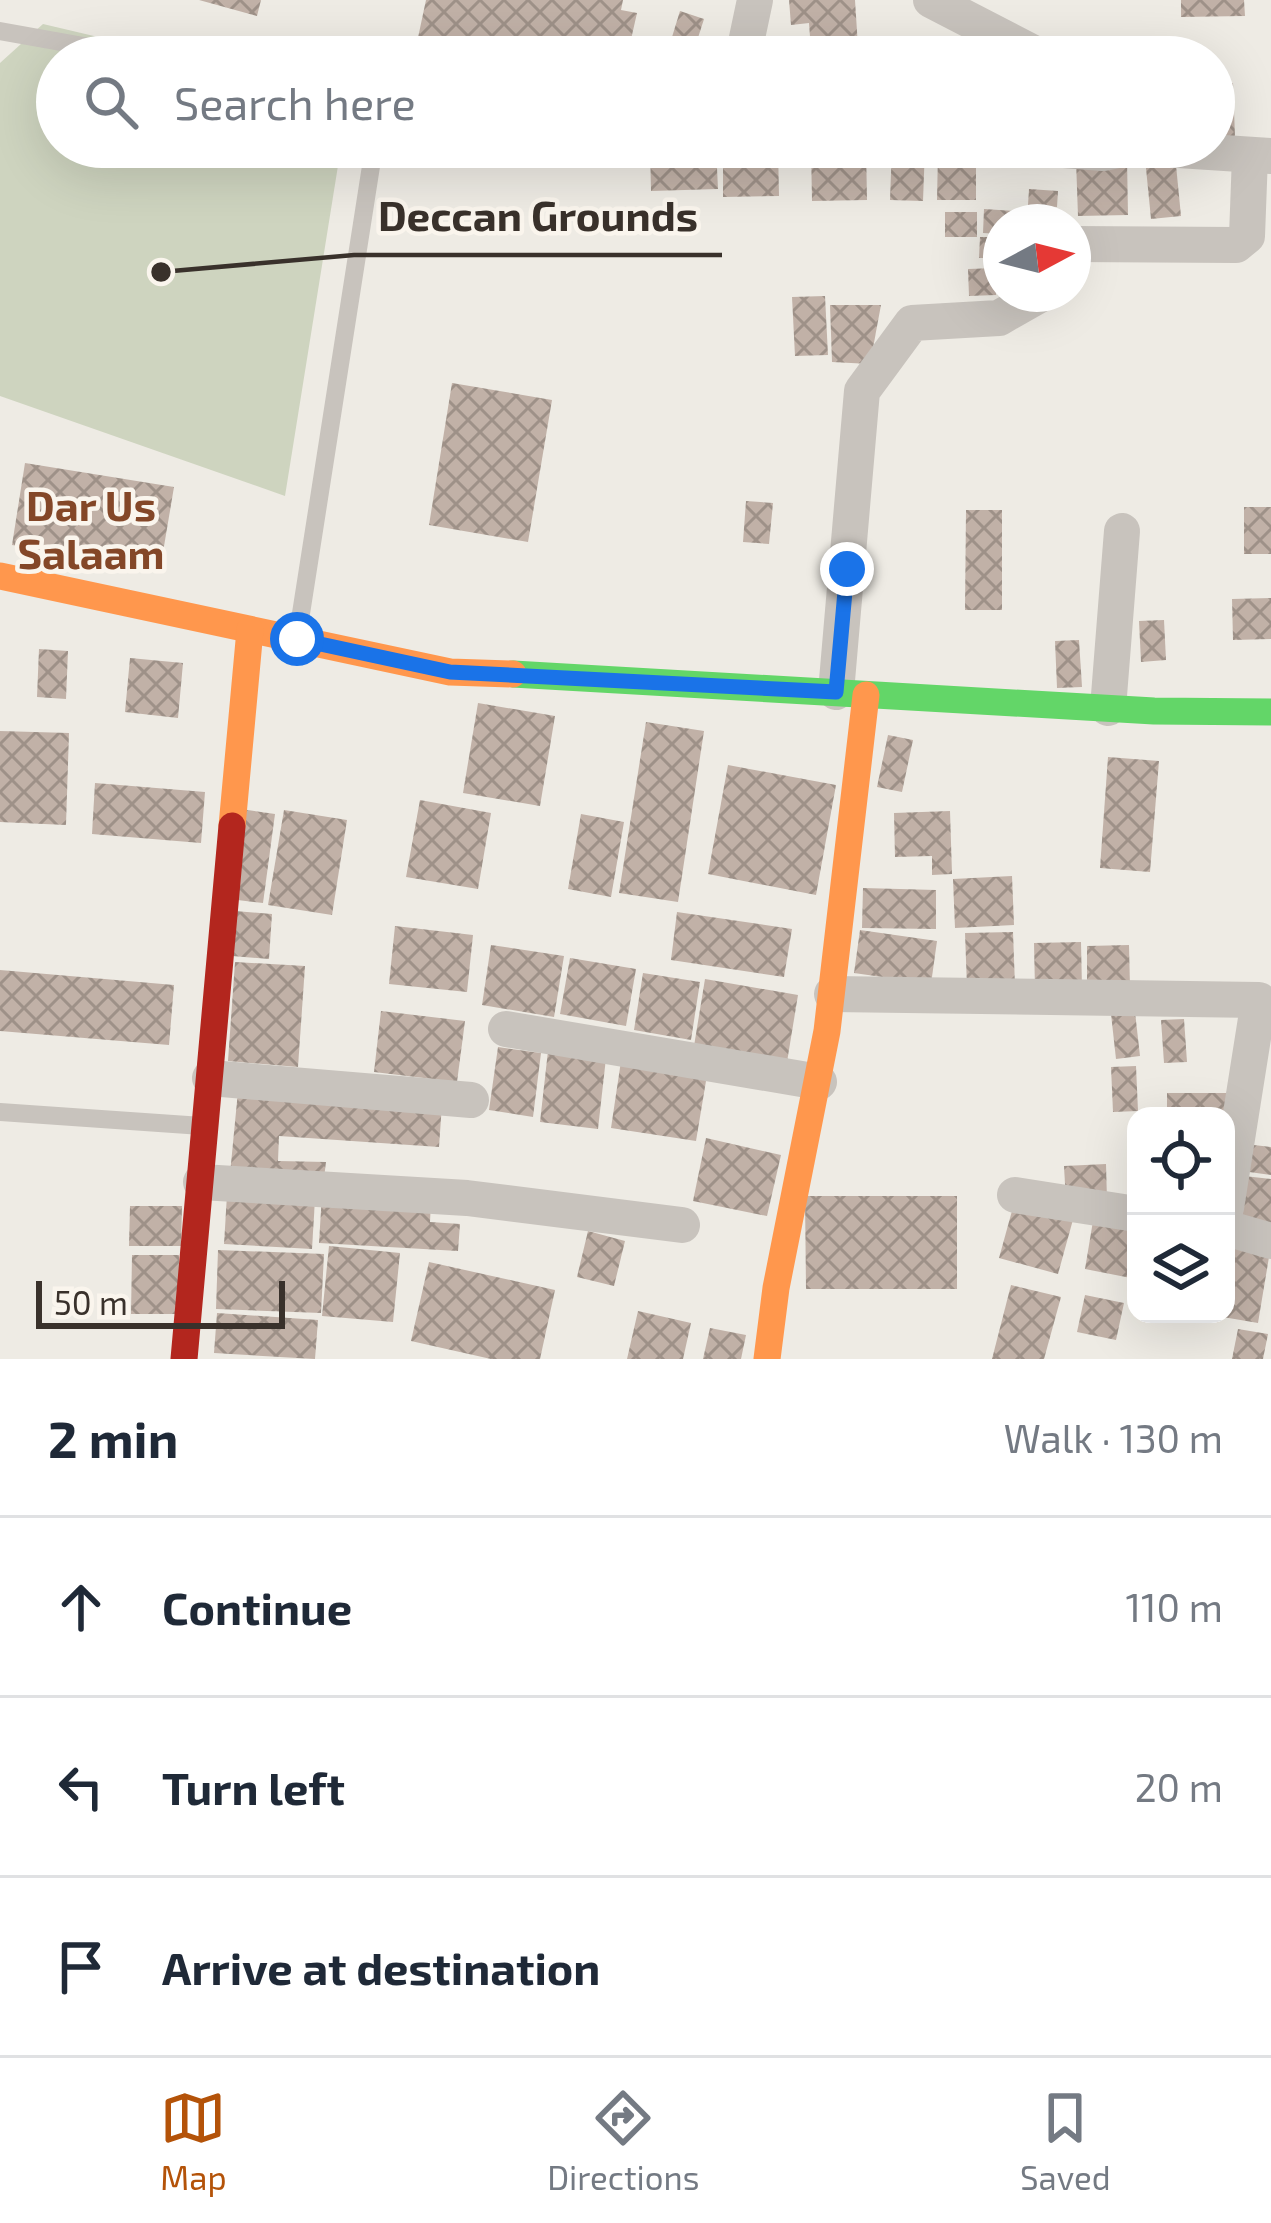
<!DOCTYPE html>
<meta charset="utf-8">
<style>
body{margin:0;font-family:"Exo 2",sans-serif;background:#f6f6f7;color:#1f2937}
.controls{position:absolute;right:36px;bottom:36px;display:grid;overflow:hidden;border-radius:24px;box-shadow:0 12px 48px #0002}
.controls button{width:108px;height:108px;display:grid;place-items:center;padding:0;border:0;border-bottom:3px solid #e0e1e3;background:#fff;color:#1f2937;font:60px sans-serif}
.compass{position:absolute;left:983px;top:204px;width:108px;height:108px;border-radius:50%;background:#fff;box-shadow:0 12px 48px #0002;rotate:83deg}
.scale{position:absolute;left:36px;bottom:30px;width:249px;box-sizing:border-box;padding-left:12px;border:6px solid #39312b;border-top:0;font-size:33px;line-height:42px;white-space:nowrap;color:#39312b;-webkit-text-stroke:9px #faf5ed;paint-order:stroke}
.stop{position:absolute;width:36px;height:36px;margin:-27px;border:9px solid #1a73e8;border-radius:50%;background:#fff}
.stop.end{background:#1a73e8;border-color:#fff;box-shadow:0 3px 12px #0008}
.list{margin:0;padding:0;list-style:none}
h2{display:flex;justify-content:space-between;align-items:center;height:156px;margin:0;padding:0 48px;font-size:51px}
h2 small{font-size:39px;font-weight:400;color:#747a83}
.list li{display:grid;grid-template-columns:78px 1fr auto;gap:36px;align-items:center;box-sizing:border-box;height:180px;padding:0 48px;border-top:3px solid #e0e1e3}
.list b{display:block;font-size:45px;white-space:nowrap}
.list em{font-size:39px;font-style:normal;color:#747a83}
.icon{flex:none;width:66px;height:66px;fill:none;stroke:currentColor;stroke-width:2;stroke-linecap:round;stroke-linejoin:round}
.map{position:relative;flex:none;width:1271px;height:1359px;overflow:hidden}
.search{position:absolute;background:#fff;box-shadow:0 12px 48px #0002;left:36px;right:36px;top:36px;height:132px;display:flex;align-items:center;gap:30px;box-sizing:border-box;padding:0 42px;border-radius:66px;color:#747a83;font-size:45px}
.sheet{height:696px;background:#fff}
nav{display:flex;justify-content:space-around;align-items:center;box-sizing:border-box;height:168px;border-top:3px solid #e0e1e3;background:#fff;font-size:33px;color:#747a83}
nav a{display:grid;justify-items:center;gap:6px}
nav .on{color:#b45309}
.map>svg:first-child{display:block}
.park{fill:#ced4bf}
.building{fill:url(#building-cross-hatch)}
.lines{fill:none;stroke-linecap:round;stroke-linejoin:round}
.lane{stroke:#c8c3bd;stroke-width:18}
.street{stroke:#c8c3bd;stroke-width:36}
.fast{stroke:#63d668;stroke-width:27}
.slow{stroke:#ff974d;stroke-width:27}
.jam{stroke:#b3261e;stroke-width:27}
.route{stroke:#1a73e8;stroke-width:15}
.labels{text-anchor:middle;dominant-baseline:central;stroke-width:9;stroke-linejoin:round;paint-order:stroke}
.neighbourhood-label{font-size:42px;font-weight:bold;fill:#844728;stroke:#faf5ed}
.leader{fill:none;stroke:#39312b;stroke-width:4.5}
.callout-dot{fill:#39312b;stroke:#faf5ed;stroke-width:4.5}
.callout-label{font-size:42px;text-anchor:middle;font-weight:bold;fill:#39312b;stroke:#faf5ed;stroke-width:9;stroke-linejoin:round;paint-order:stroke}
</style>
<div class="map">
<svg width="1271" height="1359" viewBox="0 0 1271 1359">
<defs>
<pattern id="building-cross-hatch" width="8" height="8" patternUnits="userSpaceOnUse" patternTransform="scale(3)"><rect width="8" height="8" fill="#c1b1a7"/><path d="M0 0l8 8M0 8l8-8" fill="none" stroke="#9e9188"/></pattern>
</defs>
<rect width="100%" height="100%" fill="#eeebe4"/>
<path class="park" d="M 43,24 L 183,57 L 57,57 L 57,147 L 341,147 L 285,496 L 0,396 L 0,63 Z"/>
<g class="building">
<path d="M 199,0 L 261,0 L 257,16 Z"/>
<path d="M 426,0 L 623,0 L 621,10 L 637,13 L 627,57 L 464,57 L 416,47 Z"/>
<path d="M 789,0 L 855,0 L 858,47 L 811,51 L 809,23 L 791,25 Z"/>
<path d="M 1181,0 L 1244,0 L 1245,16 L 1181,17 Z"/>
<path d="M 680,11 L 704,19 L 696,44 L 672,37 Z"/>
<path d="M 1179,47 L 1179,57 L 1128,57 L 1128,50 Z"/>
<path d="M 1233,83 L 1235,137 L 1214,138 L 1214,84 Z"/>
<path d="M 650,147 L 716,147 L 718,189 L 651,191 Z"/>
<path d="M 723,147 L 778,147 L 779,196 L 723,197 Z"/>
<path d="M 811,147 L 866,147 L 867,200 L 812,201 Z"/>
<path d="M 892,147 L 925,147 L 923,201 L 890,200 Z"/>
<path d="M 938,152 L 976,152 L 976,200 L 937,200 Z"/>
<path d="M 1175,155 L 1181,216 L 1151,219 L 1145,158 Z"/>
<path d="M 1127,159 L 1128,215 L 1078,216 L 1076,160 Z"/>
<path d="M 1029,189 L 1058,191 L 1057,207 L 1028,205 Z"/>
<path d="M 984,209 L 1030,212 L 1029,222 L 1001,222 L 1001,234 L 983,233 Z"/>
<rect x="945" y="212" width="32" height="25"/>
<path d="M 980,237 L 1001,237 L 1001,258 L 979,258 Z"/>
<path d="M 996,268 L 996,295 L 969,296 L 968,269 Z"/>
<path d="M 825,296 L 828,355 L 795,356 L 792,297 Z"/>
<path d="M 830,305 L 881,305 L 870,364 L 832,362 Z"/>
<path d="M 452,383 L 552,400 L 528,542 L 429,525 Z"/>
<path d="M 25,463 L 174,487 L 160,570 L 12,545 Z"/>
<path d="M 746,501 L 773,503 L 769,544 L 743,542 Z"/>
<rect x="1244" y="507" width="27" height="47"/>
<path d="M 966,510 L 1002,510 L 1002,610 L 965,610 Z"/>
<path d="M 1271,598 L 1271,639 L 1233,640 L 1232,599 Z"/>
<path d="M 1164,620 L 1166,660 L 1141,662 L 1139,621 Z"/>
<path d="M 1079,640 L 1082,687 L 1057,688 L 1055,641 Z"/>
<path d="M 39,649 L 68,651 L 66,699 L 37,697 Z"/>
<path d="M 130,658 L 183,663 L 178,718 L 125,712 Z"/>
<path d="M 478,703 L 555,716 L 540,806 L 463,793 Z"/>
<path d="M 646,722 L 704,731 L 678,902 L 619,893 Z"/>
<path d="M 0,731 L 69,733 L 66,825 L 0,822 Z"/>
<path d="M 888,735 L 913,740 L 902,792 L 877,787 Z"/>
<path d="M 1108,757 L 1159,761 L 1150,872 L 1100,868 Z"/>
<path d="M 728,765 L 836,785 L 816,895 L 708,874 Z"/>
<path d="M 95,783 L 205,792 L 201,843 L 92,834 Z"/>
<path d="M 420,800 L 491,813 L 478,889 L 406,877 Z"/>
<path d="M 241,809 L 275,814 L 263,903 L 229,899 Z"/>
<path d="M 284,810 L 347,820 L 332,915 L 268,905 Z"/>
<path d="M 950,811 L 952,874 L 932,875 L 932,856 L 895,857 L 894,813 Z"/>
<path d="M 581,814 L 624,822 L 611,897 L 568,889 Z"/>
<path d="M 1012,876 L 1014,925 L 955,928 L 953,879 Z"/>
<path d="M 863,888 L 936,890 L 936,929 L 862,928 Z"/>
<path d="M 235,911 L 272,914 L 269,959 L 232,956 Z"/>
<path d="M 677,912 L 792,929 L 784,977 L 671,960 Z"/>
<path d="M 395,926 L 473,935 L 467,992 L 389,984 Z"/>
<path d="M 860,930 L 937,941 L 931,984 L 854,973 Z"/>
<path d="M 1013,932 L 1015,986 L 967,987 L 965,933 Z"/>
<path d="M 1081,942 L 1082,989 L 1035,990 L 1034,943 Z"/>
<path d="M 491,945 L 564,956 L 554,1017 L 482,1005 Z"/>
<path d="M 1129,945 L 1130,987 L 1087,988 L 1087,946 Z"/>
<path d="M 570,958 L 636,969 L 626,1026 L 560,1014 Z"/>
<path d="M 235,962 L 305,966 L 298,1067 L 228,1061 Z"/>
<path d="M 0,970 L 174,985 L 169,1045 L 0,1031 Z"/>
<path d="M 643,973 L 700,982 L 691,1040 L 634,1030 Z"/>
<path d="M 705,979 L 798,995 L 787,1062 L 694,1046 Z"/>
<path d="M 381,1011 L 465,1021 L 457,1082 L 374,1072 Z"/>
<path d="M 1135,1012 L 1140,1056 L 1116,1059 L 1111,1014 Z"/>
<path d="M 1184,1019 L 1187,1062 L 1164,1063 L 1161,1020 Z"/>
<path d="M 498,1047 L 541,1053 L 533,1117 L 489,1110 Z"/>
<path d="M 548,1051 L 606,1058 L 598,1129 L 540,1122 Z"/>
<path d="M 621,1061 L 707,1075 L 696,1141 L 611,1128 Z"/>
<path d="M 1136,1066 L 1138,1111 L 1113,1112 L 1111,1067 Z"/>
<path d="M 238,1091 L 442,1104 L 439,1147 L 279,1136 L 278,1161 L 326,1162 L 324,1178 L 230,1174 Z"/>
<path d="M 1167,1093 L 1236,1093 L 1226,1116 L 1167,1116 Z"/>
<path d="M 706,1138 L 781,1155 L 767,1216 L 693,1201 Z"/>
<path d="M 1245,1144 L 1271,1147 L 1271,1175 L 1242,1171 Z"/>
<path d="M 1106,1164 L 1107,1200 L 1066,1202 L 1064,1166 Z"/>
<path d="M 1244,1176 L 1271,1179 L 1271,1227 L 1238,1223 Z"/>
<path d="M 322,1194 L 431,1201 L 430,1222 L 460,1224 L 458,1251 L 319,1243 Z"/>
<path d="M 227,1195 L 315,1199 L 312,1249 L 224,1244 Z"/>
<path d="M 805,1196 L 957,1196 L 957,1289 L 806,1289 Z"/>
<path d="M 1015,1200 L 1074,1216 L 1058,1274 L 999,1258 Z"/>
<path d="M 130,1206 L 182,1206 L 181,1246 L 129,1246 Z"/>
<path d="M 1093,1221 L 1136,1229 L 1136,1279 L 1085,1269 Z"/>
<path d="M 588,1231 L 625,1241 L 614,1286 L 577,1277 Z"/>
<path d="M 1226,1243 L 1270,1251 L 1258,1323 L 1217,1316 L 1226,1314 Z"/>
<path d="M 329,1246 L 400,1253 L 393,1322 L 322,1316 Z"/>
<path d="M 218,1250 L 324,1254 L 321,1313 L 216,1309 Z"/>
<path d="M 132,1255 L 179,1255 L 179,1314 L 131,1314 Z"/>
<path d="M 429,1262 L 555,1290 L 540,1359 L 491,1359 L 411,1341 Z"/>
<path d="M 1011,1285 L 1061,1297 L 1044,1359 L 992,1359 Z"/>
<path d="M 1085,1295 L 1124,1303 L 1116,1340 L 1077,1332 Z"/>
<path d="M 638,1311 L 691,1323 L 683,1359 L 627,1359 Z"/>
<path d="M 217,1313 L 318,1320 L 315,1359 L 214,1353 Z"/>
<path d="M 710,1328 L 746,1335 L 741,1359 L 703,1359 Z"/>
<path d="M 1238,1329 L 1268,1334 L 1263,1359 L 1232,1359 Z"/>
</g>
<g class="lines">
<g class="lane">
<path d="M 0,31 L 145,57"/>
<path d="M 297,639 L 374,147"/>
<path d="M 0,1112 L 202,1126"/>
</g>
<g class="street">
<path d="M 931,0 L 1041,57"/>
<path d="M 743,57 L 755,0"/>
<path d="M 1025,147 L 1103,153 L 1132,147 L 1271,156"/>
<path d="M 1073,244 L 1236,245 L 1247,236 L 1250,156"/>
<path d="M 836,692 L 862,391 L 912,323 L 999,318 L 1041,294"/>
<path d="M 1108,708 L 1122,531"/>
<path d="M 832,994 L 1259,1000 L 1226,1208"/>
<path d="M 506,1029 L 819,1082"/>
<path d="M 210,1078 L 471,1100"/>
<path d="M 201,1182 L 467,1198 L 682,1225"/>
<path d="M 1015,1195 L 1136,1214"/>
<path d="M 1226,1228 L 1271,1241"/>
</g>
<path class="fast" d="M 513,674 L 1154,711 L 1271,712"/>
<g class="slow">
<path d="M 0,576 L 450,672 L 513,674"/>
<path d="M 232,826 L 250,630"/>
<path d="M 767,1359 L 776,1288 L 827,1031 L 866,695"/>
</g>
<path class="jam" d="M 184,1359 L 232,826"/>
</g>
<g class="lines">
<path class="route" d="M 297,639 L 450,672 L 836,692 L 847,569"/>
</g>
<g class="labels">
<g class="neighbourhood-label">
<text x="91" y="504">Dar Us<tspan x="91" dy="48">Salaam</tspan></text>
</g>
</g>
<path class="leader" d="M161 272L354 255H722"/>
<circle class="callout-dot" cx="161" cy="272" r="12"/>
<g class="callout-label">
<text x="538" y="231">Deccan Grounds</text>
</g>
</svg>
<div class="controls">
<button><svg class="icon" aria-label="locate" viewBox="0 0 24 24"><circle cx="12" cy="12" r="6"/><path d="M12 2v4M12 18v4M2 12h4M18 12h4"/></svg></button>
<button><svg class="icon" aria-label="layers" viewBox="0 0 24 24"><path d="M12 4l9 5-9 5-9-5zM3 14l9 5 9-5"/></svg></button>
</div>
<svg class="compass" viewBox="-18 -18 36 36"><path d="M0-13l5 13h-10z" fill="#e53935"/><path d="M0 13l5-13h-10z" fill="#747a83"/></svg>
<div class="scale">50 m</div>
<div class="stop" style="left:297px;top:639px"></div>
<div class="stop end" style="left:847px;top:569px"></div>
<div class="search"><svg class="icon" aria-label="search" viewBox="0 0 24 24"><circle cx="10" cy="10" r="6"/><path d="M15 15l6 6"/></svg>Search here</div>
</div>
<section class="sheet">
<h2>2 min<small>Walk · 130 m</small></h2>
<ul class="list">
<li><svg class="icon" aria-label="ahead" viewBox="0 0 24 24"><path d="M12 20V5M6 11l6-6 6 6"/></svg><div><b>Continue</b></div><em>110 m</em></li>
<li><svg class="icon" aria-label="left" viewBox="0 0 24 24"><path d="M17 20v-9H6M10 6l-5 5 5 5"/></svg><div><b>Turn left</b></div><em>20 m</em></li>
<li><svg class="icon" aria-label="arrive" viewBox="0 0 24 24"><path d="M6 21V4h12l-3 4 3 4H6"/></svg><div><b>Arrive at destination</b></div></li>
</ul>
</section>
<nav>
<a class="on"><svg class="icon" aria-label="map" viewBox="0 0 24 24"><path d="M3 6l6-2 6 2 6-2v14l-6 2-6-2-6 2zM9 4v14M15 6v14"/></svg>Map</a>
<a><svg class="icon" aria-label="directions" viewBox="0 0 24 24"><path d="M12 3l9 9-9 9-9-9zM9 14v-3h6M13 9l2 2-2 2"/></svg>Directions</a>
<a><svg class="icon" aria-label="saved" viewBox="0 0 24 24"><path d="M7 4h10v16l-5-4-5 4z"/></svg>Saved</a>
</nav>
